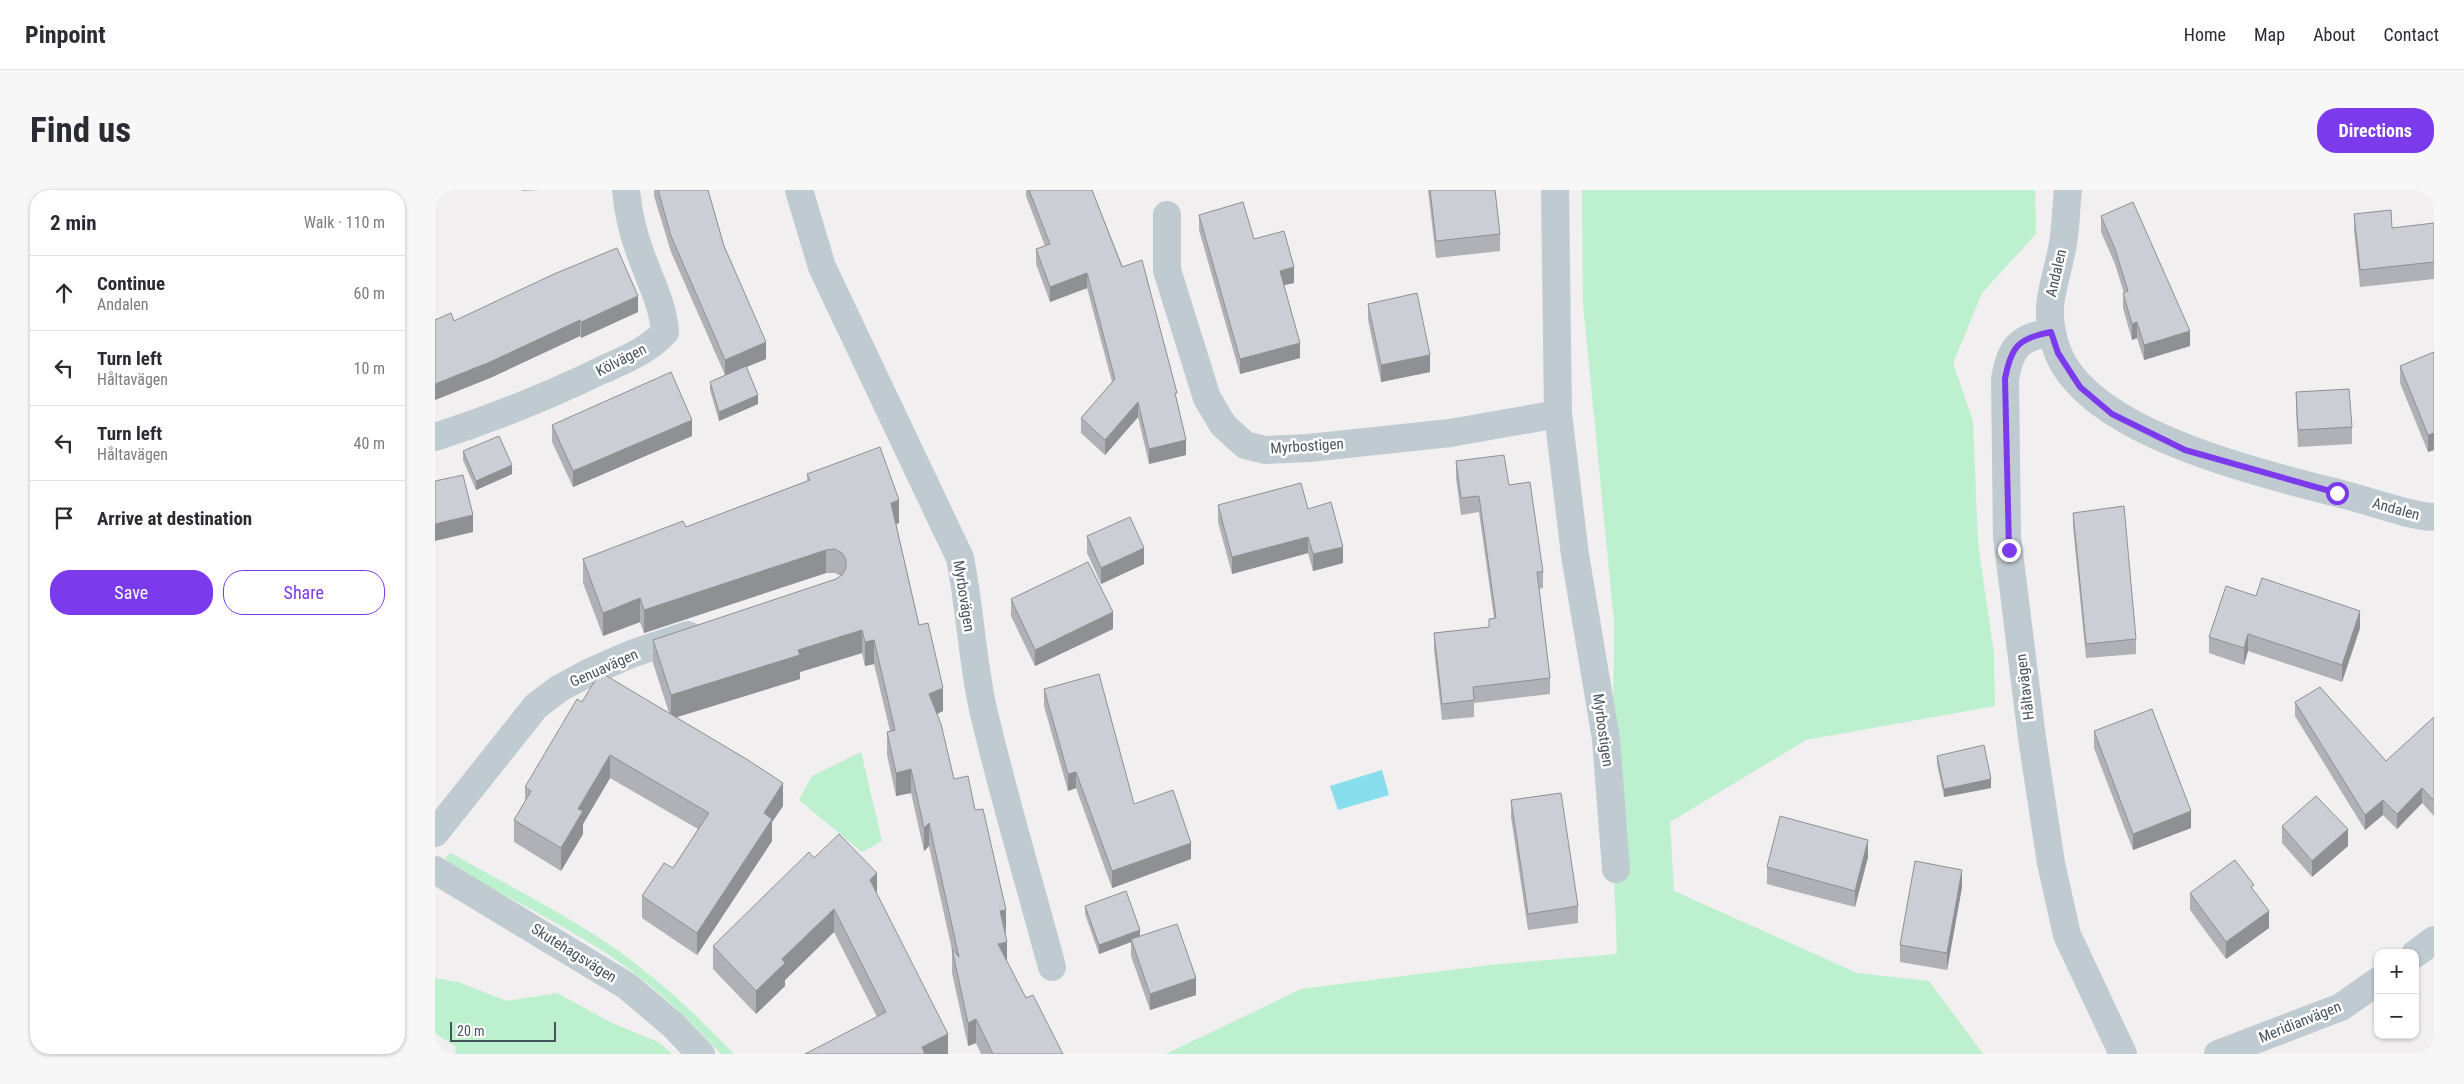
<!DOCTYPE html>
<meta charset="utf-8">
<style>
body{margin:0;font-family:"Roboto Condensed",sans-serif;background:#f7f7f7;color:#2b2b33}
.controls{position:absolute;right:15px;bottom:15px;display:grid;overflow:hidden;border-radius:10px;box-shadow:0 1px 4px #0004}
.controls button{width:45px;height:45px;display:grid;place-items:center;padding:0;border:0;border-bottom:1px solid #e1e1e2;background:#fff;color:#2b2b33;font:25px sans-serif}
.scale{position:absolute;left:15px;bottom:12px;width:106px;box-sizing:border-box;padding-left:5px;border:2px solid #46535d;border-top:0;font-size:14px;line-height:18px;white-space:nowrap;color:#46535d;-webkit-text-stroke:4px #fff;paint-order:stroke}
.stop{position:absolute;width:15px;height:15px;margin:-11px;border:4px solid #7c3aed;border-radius:50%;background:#fff}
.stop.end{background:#7c3aed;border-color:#fff;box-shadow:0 1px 5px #0008}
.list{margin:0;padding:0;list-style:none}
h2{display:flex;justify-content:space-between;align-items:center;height:65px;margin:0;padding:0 20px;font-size:21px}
h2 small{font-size:16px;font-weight:400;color:#7c7c81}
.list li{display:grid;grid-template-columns:32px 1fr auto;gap:15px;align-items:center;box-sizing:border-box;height:75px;padding:0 20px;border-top:1px solid #e1e1e2}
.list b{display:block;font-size:19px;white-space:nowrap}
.list p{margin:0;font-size:16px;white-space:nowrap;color:#7c7c81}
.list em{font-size:16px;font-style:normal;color:#7c7c81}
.actions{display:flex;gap:10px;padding:15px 20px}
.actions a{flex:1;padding:11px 0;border:1px solid #7c3aed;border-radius:20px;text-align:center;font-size:18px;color:#7c3aed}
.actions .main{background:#7c3aed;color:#fff}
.icon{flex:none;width:28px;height:28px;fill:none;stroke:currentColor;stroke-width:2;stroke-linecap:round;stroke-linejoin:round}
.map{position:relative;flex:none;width:1999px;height:864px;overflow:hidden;border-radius:20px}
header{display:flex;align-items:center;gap:30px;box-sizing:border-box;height:70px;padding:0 25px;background:#fff;border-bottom:1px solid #e1e1e2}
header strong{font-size:24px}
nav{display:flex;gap:28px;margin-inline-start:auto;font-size:18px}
.intro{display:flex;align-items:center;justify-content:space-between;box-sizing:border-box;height:120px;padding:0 30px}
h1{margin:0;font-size:35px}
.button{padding:12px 22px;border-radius:20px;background:#7c3aed;color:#fff;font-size:18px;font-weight:700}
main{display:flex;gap:30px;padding:0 30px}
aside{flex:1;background:#fff;border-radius:20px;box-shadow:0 1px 4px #0004}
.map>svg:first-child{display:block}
.green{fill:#bcf0ce}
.water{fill:#89deed}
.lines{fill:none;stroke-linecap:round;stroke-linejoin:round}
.minor{stroke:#bfcad1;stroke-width:28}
.wall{fill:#afb1b6}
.shaded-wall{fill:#8e9094}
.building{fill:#cbced4;stroke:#8e9094}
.route{stroke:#7c3aed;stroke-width:6}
.labels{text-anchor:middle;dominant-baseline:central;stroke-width:5;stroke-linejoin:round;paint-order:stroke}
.street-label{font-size:15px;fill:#46535d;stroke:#fff}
</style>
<header>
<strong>Pinpoint</strong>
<nav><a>Home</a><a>Map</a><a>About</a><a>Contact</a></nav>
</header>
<div class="intro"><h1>Find us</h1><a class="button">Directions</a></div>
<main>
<aside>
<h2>2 min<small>Walk · 110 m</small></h2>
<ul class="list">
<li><svg class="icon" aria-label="ahead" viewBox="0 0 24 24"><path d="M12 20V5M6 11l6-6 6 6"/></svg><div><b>Continue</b><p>Andalen</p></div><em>60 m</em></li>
<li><svg class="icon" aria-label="left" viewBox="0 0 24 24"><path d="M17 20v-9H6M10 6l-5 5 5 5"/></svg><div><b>Turn left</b><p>Håltavägen</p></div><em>10 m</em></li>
<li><svg class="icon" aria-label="left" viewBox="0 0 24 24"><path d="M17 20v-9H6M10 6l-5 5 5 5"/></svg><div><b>Turn left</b><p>Håltavägen</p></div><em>40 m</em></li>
<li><svg class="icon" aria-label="arrive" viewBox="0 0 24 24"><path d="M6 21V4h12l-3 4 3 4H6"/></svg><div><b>Arrive at destination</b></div></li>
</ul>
<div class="actions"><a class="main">Save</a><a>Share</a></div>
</aside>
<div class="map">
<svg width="1999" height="864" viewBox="0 0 1999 864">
<rect width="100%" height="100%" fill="#f1efef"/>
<g class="green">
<path d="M 1147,0 L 1600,0 L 1601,44 L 1547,103 L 1518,173 L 1538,231 L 1543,354 L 1559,464 L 1560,516 L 1371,550 L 1235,632 L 1239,701 L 1422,783 L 1494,791 L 1548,864 L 731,864 L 866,799 L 1055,775 L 1182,764 L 1177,630 L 1179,432 L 1148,113 Z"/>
<path d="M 426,562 L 447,651 L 427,662 L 364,610 L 377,586 Z"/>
<path d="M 16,663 C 68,693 123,720 172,753 C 219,785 260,823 299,864 L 286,864 C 250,824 209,787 163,758 C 117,729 67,705 20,678 L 10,668 Z"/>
<path d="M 0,788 L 23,792 L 72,811 L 122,803 L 175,832 L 225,853 L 237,864 L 20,864 L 21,857 L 0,843 Z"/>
</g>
<path class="water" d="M 947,580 L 954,605 L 903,620 L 895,596 Z"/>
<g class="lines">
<g class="minor">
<path d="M 364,0 L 387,77 L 525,368 C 535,418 537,469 548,519 C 568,605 594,691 617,777"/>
<path d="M 1120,0 L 1123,224 L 1140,365 L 1171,549 L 1181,679"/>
<path d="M 1633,0 C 1631,17 1631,36 1628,53 C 1621,96 1606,115 1622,160 C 1653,246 1834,285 1914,306 C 1937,312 1978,327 1999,327"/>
<path d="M 732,25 L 732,80 L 772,208 L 788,235 L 810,255 L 830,260 L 874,258 L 1015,243 L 1123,224"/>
<path d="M 1616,142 C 1584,148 1576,156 1570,189 L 1572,347 L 1597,548 L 1616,673 L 1632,745 L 1688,864"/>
<path d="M 0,247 C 56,229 111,207 165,181 C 187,171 213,161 230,142 C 228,114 215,91 206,65 C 198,44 193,22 191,0"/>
<path d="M 0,643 L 101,516 L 125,498 L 155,482 L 196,464 L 253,445"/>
<path d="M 0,680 L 192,796 L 238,835 L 266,864"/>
<path d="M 1980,764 L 1999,750"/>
<path d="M 1783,864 L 1906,817 L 1943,791"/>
</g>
</g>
<g class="wall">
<path d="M 87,0 L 104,0 L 87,1 Z"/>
<path d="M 219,0 L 273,0 L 289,56 L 331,169 L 311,177 L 323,214 L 284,231 L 275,200 L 275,192 L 290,185 L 236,62 L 219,6 Z"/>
<path d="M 591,0 L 657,0 L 742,212 L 751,265 L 714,274 L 703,227 L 670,265 L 646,243 L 646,228 L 677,192 L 652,98 L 615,112 L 601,74 L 601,59 L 610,56 L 591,6 Z"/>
<path d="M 993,0 L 1060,0 L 1065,44 L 1065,61 L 1001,68 Z"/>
<path d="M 1919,24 L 1957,38 L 1999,33 L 1999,89 L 1925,97 L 1919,41 Z"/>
<path d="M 764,25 L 819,49 L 859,93 L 849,95 L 865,168 L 805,184 L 764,40 Z"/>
<path d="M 1666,26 L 1755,156 L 1709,170 L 1702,148 L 1697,150 L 1688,118 L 1688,103 L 1689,103 L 1680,74 L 1666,42 Z"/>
<path d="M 933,114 L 995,182 L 946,192 L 933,130 Z"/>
<path d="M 203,122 L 146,148 L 145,146 L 55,188 L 0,210 L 0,130 L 19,131 Z"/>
<path d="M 1999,162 L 1999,260 L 1993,262 L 1965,193 L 1965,176 Z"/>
<path d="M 1861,202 L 1917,237 L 1917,254 L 1863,257 L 1861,219 Z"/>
<path d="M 117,235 L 257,246 L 138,297 L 117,252 Z"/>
<path d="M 28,261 L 77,284 L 41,300 L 28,270 Z"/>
<path d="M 1021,271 L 1074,295 L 1108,382 L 1108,398 L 1104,399 L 1115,488 L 1115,504 L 1039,513 L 1039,527 L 1007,530 L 999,460 L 999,443 L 1054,437 L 1054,429 L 1059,428 L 1044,322 L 1026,325 L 1021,288 Z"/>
<path d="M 372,284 L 464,333 L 461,334 L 484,435 L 508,521 L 502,524 L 519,589 L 540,620 L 571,743 L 572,772 L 591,808 L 628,864 L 546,864 L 541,853 L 533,856 L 517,783 L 517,759 L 517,760 L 494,656 L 489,661 L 476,603 L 461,606 L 452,565 L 452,542 L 455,541 L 439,474 L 430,476 L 427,463 L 365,482 L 365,489 L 241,527 L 348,616 L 337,632 L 337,651 L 262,765 L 207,728 L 207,706 L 238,678 L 263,639 L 175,588 L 148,634 L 148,644 L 126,681 L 79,652 L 79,630 L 90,611 L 90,597 L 147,512 L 234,523 L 218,473 L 218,450 L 401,389 L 406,386 L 400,383 L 391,383 L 209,443 L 205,432 L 168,446 L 148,393 L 148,369 L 251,337 L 372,291 Z"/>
<path d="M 783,315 L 873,319 L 908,373 L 878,381 L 873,363 L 797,384 L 783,332 Z"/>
<path d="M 1638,323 L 1701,449 L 1701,464 L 1651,468 L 1638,337 Z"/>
<path d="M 652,346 L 709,374 L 666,394 L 652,363 Z"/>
<path d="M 1821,406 L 1925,438 L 1907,492 L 1813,461 L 1809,475 L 1774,463 L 1774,447 Z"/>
<path d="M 576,409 L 678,439 L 600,476 L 576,426 Z"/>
<path d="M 609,499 L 699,614 L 756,669 L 677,698 L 641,598 L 633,601 L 609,516 Z"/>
<path d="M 1860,512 L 1951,571 L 1999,527 L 1999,626 L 1987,613 L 1962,639 L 1948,625 L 1930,640 L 1860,526 Z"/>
<path d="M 1659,541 L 1756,638 L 1698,660 L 1659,558 Z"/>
<path d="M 1502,566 L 1556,598 L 1509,607 L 1502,574 Z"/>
<path d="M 1076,610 L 1143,716 L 1143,733 L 1093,740 L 1076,627 Z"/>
<path d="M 1847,636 L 1913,656 L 1877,687 L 1847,653 Z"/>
<path d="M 1433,667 L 1420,717 L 1332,694 L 1332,677 Z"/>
<path d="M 379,668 L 442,704 L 513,864 L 442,827 L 399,742 L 350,790 L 350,796 L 321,824 L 278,779 L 278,756 Z"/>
<path d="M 1527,697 L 1512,780 L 1465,772 L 1465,755 Z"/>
<path d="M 1819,701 L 1834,738 L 1791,769 L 1755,720 L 1755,703 Z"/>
<path d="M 650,716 L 705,746 L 761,805 L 715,820 L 696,766 L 696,752 L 664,764 L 650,724 Z"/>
</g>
<g class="shaded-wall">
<path d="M 859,77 L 859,93 L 845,96 L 845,81 Z"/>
<path d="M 652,83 L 652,98 L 615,112 L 615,97 Z"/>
<path d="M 203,106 L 203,122 L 146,148 L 146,132 Z"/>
<path d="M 145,130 L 145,146 L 55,188 L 0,210 L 0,194 Z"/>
<path d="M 1702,132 L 1702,148 L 1697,150 L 1697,134 Z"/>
<path d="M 1755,141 L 1755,156 L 1709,170 L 1709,155 Z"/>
<path d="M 331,152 L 331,169 L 290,186 L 290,170 Z"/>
<path d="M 865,153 L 865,168 L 805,184 L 805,169 Z"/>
<path d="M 995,165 L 995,182 L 946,192 L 946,175 Z"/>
<path d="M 323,205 L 323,214 L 284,231 L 284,222 Z"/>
<path d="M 703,212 L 703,227 L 670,265 L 670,250 Z"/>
<path d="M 257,230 L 257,246 L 138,297 L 138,281 Z"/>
<path d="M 1999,243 L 1999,260 L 1993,262 L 1993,245 Z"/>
<path d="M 751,250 L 751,265 L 714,274 L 714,259 Z"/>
<path d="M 77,275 L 77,284 L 41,300 L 41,291 Z"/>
<path d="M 464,310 L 464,333 L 456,336 L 456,313 Z"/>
<path d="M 38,325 L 38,342 L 0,351 L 0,334 Z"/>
<path d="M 873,347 L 873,363 L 797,384 L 797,367 Z"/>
<path d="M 908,357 L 908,373 L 878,381 L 878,364 Z"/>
<path d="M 709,358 L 709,374 L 666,394 L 666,378 Z"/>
<path d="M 391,360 L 391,383 L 209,443 L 209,420 Z"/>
<path d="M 205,408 L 205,432 L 168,446 L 168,423 Z"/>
<path d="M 1925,421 L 1925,438 L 1907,492 L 1907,475 Z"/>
<path d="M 678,422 L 678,439 L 600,476 L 600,460 Z"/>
<path d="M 427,440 L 427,463 L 365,482 L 365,489 L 236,529 L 236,505 L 363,460 Z"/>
<path d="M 1813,444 L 1813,461 L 1809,475 L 1809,458 Z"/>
<path d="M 439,450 L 439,474 L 430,476 L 430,452 Z"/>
<path d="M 508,498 L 508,521 L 494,527 L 494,504 Z"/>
<path d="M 175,565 L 175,588 L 148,634 L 148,644 L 126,681 L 126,658 L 143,619 Z"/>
<path d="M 476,579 L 476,603 L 461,606 L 461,583 Z"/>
<path d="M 641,582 L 641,598 L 633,601 L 633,584 Z"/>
<path d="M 1556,589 L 1556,598 L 1509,607 L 1509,599 Z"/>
<path d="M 348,593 L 348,616 L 337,632 L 337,651 L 262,765 L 262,743 L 329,623 Z"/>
<path d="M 1987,598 L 1987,613 L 1962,639 L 1962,624 Z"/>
<path d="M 1948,610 L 1948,625 L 1930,640 L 1930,625 Z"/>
<path d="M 1756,621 L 1756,638 L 1698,660 L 1698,644 Z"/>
<path d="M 494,633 L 494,656 L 489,661 L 489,638 Z"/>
<path d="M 1913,639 L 1913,656 L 1877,687 L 1877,671 Z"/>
<path d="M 1433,650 L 1433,667 L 1420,717 L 1420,701 Z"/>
<path d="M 756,653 L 756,669 L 677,698 L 677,681 Z"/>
<path d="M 1527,680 L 1527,697 L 1512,780 L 1512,763 Z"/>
<path d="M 442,683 L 442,707 L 435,690 Z"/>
<path d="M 399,719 L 399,742 L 350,790 L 350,796 L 321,824 L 321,801 L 347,769 Z"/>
<path d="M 571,720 L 571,743 L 565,721 Z"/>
<path d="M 1834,721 L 1834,738 L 1791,769 L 1791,752 Z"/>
<path d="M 705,740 L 705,749 L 696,749 L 696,752 L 664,764 L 664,755 Z"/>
<path d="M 572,752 L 572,775 L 563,754 Z"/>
<path d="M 761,788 L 761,805 L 715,820 L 715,804 Z"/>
<path d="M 541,829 L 541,853 L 533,856 L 533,833 Z"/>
<path d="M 513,844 L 513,864 L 487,864 L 487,857 Z"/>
</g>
<g class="building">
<path d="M 223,0 L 273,0 L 289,56 L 331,152 L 290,170 L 236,46 Z"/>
<path d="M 594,0 L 657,0 L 687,77 L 707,70 L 742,203 L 740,203 L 751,250 L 714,259 L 703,212 L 670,250 L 646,228 L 680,189 L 652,83 L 615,97 L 601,59 L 615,54 Z"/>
<path d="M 995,0 L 1060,0 L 1065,44 L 1001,51 Z"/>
<path d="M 808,12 L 819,49 L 849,41 L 859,77 L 845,81 L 865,153 L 805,169 L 764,25 Z"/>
<path d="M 1698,12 L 1755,141 L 1709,155 L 1702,132 L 1697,134 L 1688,103 L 1693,101 L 1680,59 L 1666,26 Z"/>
<path d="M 1956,20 L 1957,38 L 1999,33 L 1999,72 L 1925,80 L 1919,24 Z"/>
<path d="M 182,58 L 203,106 L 146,132 L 145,130 L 55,172 L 0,194 L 0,130 L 16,123 L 19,131 L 119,84 Z"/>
<path d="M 982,103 L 995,165 L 946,175 L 933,114 Z"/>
<path d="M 1999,162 L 1999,243 L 1993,245 L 1965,176 Z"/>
<path d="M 311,176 L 323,205 L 284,222 L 275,192 Z"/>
<path d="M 236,182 L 257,230 L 138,281 L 117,235 Z"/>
<path d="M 1914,199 L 1917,237 L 1863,240 L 1861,202 Z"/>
<path d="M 64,246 L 77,275 L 41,291 L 28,261 Z"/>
<path d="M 445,257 L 464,310 L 456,313 L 484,435 L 493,433 L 508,498 L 494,504 L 506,534 L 519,589 L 533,586 L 540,620 L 548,619 L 571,720 L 565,721 L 572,752 L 563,754 L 591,808 L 598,805 L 628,864 L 558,864 L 541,829 L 533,833 L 517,759 L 524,767 L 494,633 L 489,638 L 476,579 L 461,583 L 452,542 L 460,540 L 439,450 L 430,452 L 427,440 L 363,460 L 365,465 L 236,505 L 218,450 L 401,389 L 407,385 L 411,378 L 411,370 L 407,363 L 400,359 L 391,360 L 209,420 L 205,408 L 168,423 L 148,369 L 248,331 L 251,337 L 375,290 L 372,284 Z"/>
<path d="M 1069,265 L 1074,295 L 1095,292 L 1108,382 L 1102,382 L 1115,488 L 1038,497 L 1039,510 L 1007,514 L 999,443 L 1054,437 L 1054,429 L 1061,428 L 1044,306 L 1026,308 L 1021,271 Z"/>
<path d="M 28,285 L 38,325 L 0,334 L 0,291 Z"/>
<path d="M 866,293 L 873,319 L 896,312 L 908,357 L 878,364 L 873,347 L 797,367 L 783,315 Z"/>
<path d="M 1689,316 L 1701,449 L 1651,454 L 1638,323 Z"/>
<path d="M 695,327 L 709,358 L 666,378 L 652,346 Z"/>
<path d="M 653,372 L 678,422 L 600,460 L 576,409 Z"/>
<path d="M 1827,388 L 1925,421 L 1907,475 L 1813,444 L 1809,458 L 1774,447 L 1791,396 L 1821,406 Z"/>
<path d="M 165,482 L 313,570 L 348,593 L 329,623 L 337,629 L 262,743 L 207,706 L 229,673 L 238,678 L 274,623 L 175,565 L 143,619 L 148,621 L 126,658 L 79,630 L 96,601 L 90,597 L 142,509 L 147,512 Z"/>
<path d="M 664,484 L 699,614 L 738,600 L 756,653 L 677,681 L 641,582 L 633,584 L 609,499 Z"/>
<path d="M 1885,497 L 1951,571 L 1999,527 L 1999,611 L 1987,598 L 1962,624 L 1948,610 L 1930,625 L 1860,512 Z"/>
<path d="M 1717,519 L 1756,621 L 1698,644 L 1659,541 Z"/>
<path d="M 1549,555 L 1556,589 L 1509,599 L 1502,566 Z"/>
<path d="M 1126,603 L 1143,716 L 1093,724 L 1076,610 Z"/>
<path d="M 1881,606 L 1913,639 L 1877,671 L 1847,636 Z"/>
<path d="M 1345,626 L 1433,650 L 1420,701 L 1332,677 Z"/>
<path d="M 404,644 L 442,683 L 435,690 L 513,844 L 487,857 L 490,864 L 370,864 L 451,822 L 399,719 L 347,769 L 350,773 L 321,801 L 278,756 L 374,662 L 379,668 Z"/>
<path d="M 1800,670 L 1819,695 L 1816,697 L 1834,721 L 1791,752 L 1755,703 Z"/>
<path d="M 1480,671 L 1527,680 L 1512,763 L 1465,755 Z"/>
<path d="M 691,701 L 705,740 L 664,755 L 650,716 Z"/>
<path d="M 742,734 L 761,788 L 715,804 L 696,749 Z"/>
</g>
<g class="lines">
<path class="route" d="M 1574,360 L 1570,189 C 1576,156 1584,148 1616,142 L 1623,163 L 1645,197 L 1677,224 L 1750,260 L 1902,303"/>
</g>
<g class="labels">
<g class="street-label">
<text transform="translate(1621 83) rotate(-77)">Andalen</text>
<text transform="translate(186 170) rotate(-27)">Kölvägen</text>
<text transform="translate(872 256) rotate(-4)">Myrbostigen</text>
<text transform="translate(1961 319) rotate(15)">Andalen</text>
<text transform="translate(529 406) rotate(81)">Myrbovägen</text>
<text transform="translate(169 478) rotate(-24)">Genuavägen</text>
<text transform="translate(1590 497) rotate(-97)">Håltavägen</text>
<text transform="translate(1168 540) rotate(82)">Myrbostigen</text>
<text transform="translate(139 763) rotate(32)">Skutehagsvägen</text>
<text transform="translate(1865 832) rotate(-22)">Meridianvägen</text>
</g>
</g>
</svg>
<div class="controls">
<button>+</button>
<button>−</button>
</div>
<div class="scale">20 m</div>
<div class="stop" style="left:1902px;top:303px"></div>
<div class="stop end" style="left:1574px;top:360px"></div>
</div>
</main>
